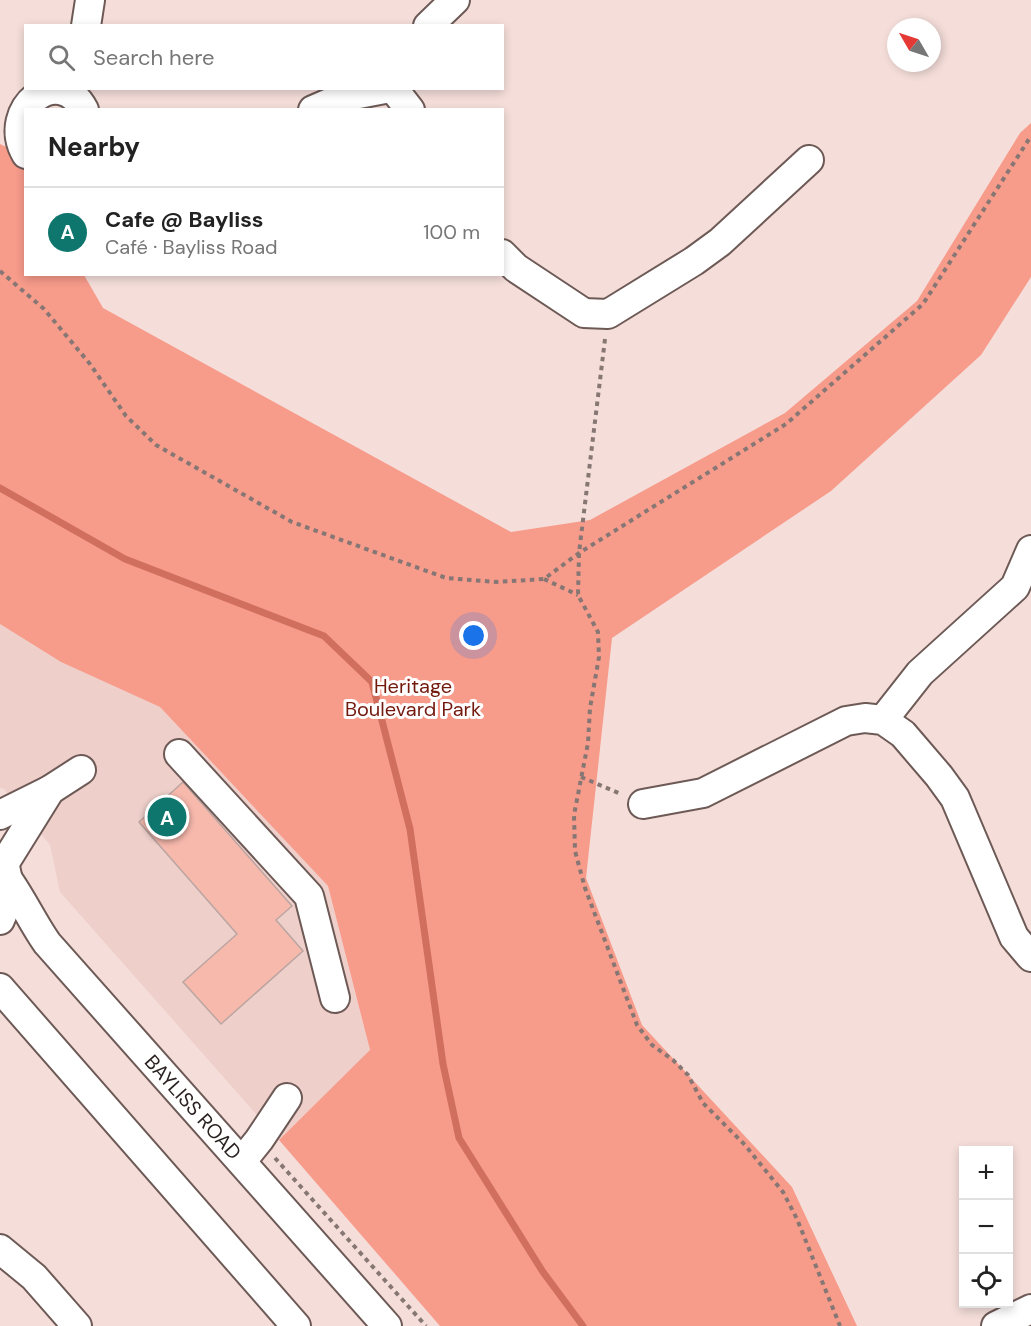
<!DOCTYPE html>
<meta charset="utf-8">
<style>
body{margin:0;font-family:"DM Sans",sans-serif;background:#f2f2f2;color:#222}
.controls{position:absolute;right:18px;bottom:18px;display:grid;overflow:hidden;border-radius:0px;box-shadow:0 3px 9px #0003}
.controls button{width:54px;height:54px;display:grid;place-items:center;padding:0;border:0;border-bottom:2px solid #e0e0e0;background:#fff;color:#222;font:30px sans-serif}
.compass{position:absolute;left:887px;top:18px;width:54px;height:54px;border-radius:50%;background:#fff;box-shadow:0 3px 9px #0003;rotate:309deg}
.you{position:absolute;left:474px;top:636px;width:21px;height:21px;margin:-15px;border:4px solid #fff;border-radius:50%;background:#1a73e8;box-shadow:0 0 0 9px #1a73e833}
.badge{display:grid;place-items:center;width:39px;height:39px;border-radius:50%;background:#0f766e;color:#fff;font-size:20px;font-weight:700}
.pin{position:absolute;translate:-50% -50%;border:3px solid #fff;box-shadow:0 2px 6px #0006}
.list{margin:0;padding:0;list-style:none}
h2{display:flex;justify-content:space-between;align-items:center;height:78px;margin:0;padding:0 24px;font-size:26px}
h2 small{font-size:20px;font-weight:400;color:#767676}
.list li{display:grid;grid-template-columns:39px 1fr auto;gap:18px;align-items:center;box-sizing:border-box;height:90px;padding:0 24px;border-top:2px solid #e0e0e0}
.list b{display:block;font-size:22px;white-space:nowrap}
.list p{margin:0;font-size:20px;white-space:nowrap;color:#767676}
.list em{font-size:20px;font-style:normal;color:#767676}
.icon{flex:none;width:33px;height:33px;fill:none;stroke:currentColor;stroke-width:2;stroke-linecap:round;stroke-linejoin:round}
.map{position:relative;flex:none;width:1031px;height:1326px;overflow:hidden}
.search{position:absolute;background:#fff;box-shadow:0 3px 9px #0003;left:24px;top:24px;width:480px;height:66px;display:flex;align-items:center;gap:15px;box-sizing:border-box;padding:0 21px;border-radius:0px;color:#767676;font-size:22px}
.panel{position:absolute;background:#fff;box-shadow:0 3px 9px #0003;left:24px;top:108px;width:480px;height:168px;border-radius:0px}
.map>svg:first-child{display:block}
.built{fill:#eecfca;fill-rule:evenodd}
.green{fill:#f79b8b}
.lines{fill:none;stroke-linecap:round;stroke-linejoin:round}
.stream{stroke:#d16f5e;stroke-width:7}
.building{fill:#f8b9ad;stroke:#bba5a1;stroke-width:1.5}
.minor-casing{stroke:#6d5a56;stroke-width:32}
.path{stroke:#867774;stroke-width:4;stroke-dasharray:4.5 4.5;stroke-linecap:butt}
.minor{stroke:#fff;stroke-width:28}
.labels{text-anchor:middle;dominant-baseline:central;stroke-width:6;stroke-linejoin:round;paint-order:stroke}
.park-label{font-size:20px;fill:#731a0e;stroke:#fff}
.street-label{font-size:20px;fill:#2a2220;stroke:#fff}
</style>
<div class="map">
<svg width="1031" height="1326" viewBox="0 0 1031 1326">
<rect width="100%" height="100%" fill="#f5deda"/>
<path class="built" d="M 0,624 L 61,662 L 160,707 L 328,886 L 370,1051 L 279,1140 L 60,892 L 50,845 L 4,789 L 0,788 ZM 182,783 L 276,920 L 303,951 L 221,1024 L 184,982 L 237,934 L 139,822 Z"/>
<path class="green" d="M 1031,123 L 1031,277 L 981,355 L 831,491 L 612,638 L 586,878 L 642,1025 L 792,1187 L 857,1326 L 440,1326 L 279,1140 L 370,1050 L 328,886 L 160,707 L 61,662 L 0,624 L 0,144 L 25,156 L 26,274 L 84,275 L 103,308 L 511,532 L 590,520 L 785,413 L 917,301 L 1020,133 Z"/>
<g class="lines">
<path class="stream" d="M 0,488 L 125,559 L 324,636 L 372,682 L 410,829 L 443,1064 L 459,1138 L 543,1272 L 583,1326"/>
</g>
<path class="building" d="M 183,782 L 292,906 L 276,920 L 303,951 L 221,1024 L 183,982 L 237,934 L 139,822 Z"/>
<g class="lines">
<defs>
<g id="minor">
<path d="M 86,26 L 90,0"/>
<path d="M 428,26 L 455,0"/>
<path d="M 393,88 L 410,110"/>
<path d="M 313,110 L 343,97 L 390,88"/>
<path d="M 26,154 C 0,109 59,62 84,110"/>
<path d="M 502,254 L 516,268 L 584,313 L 608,314 L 694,261 L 720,242 L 809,160"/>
<path d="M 883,720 L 920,673 L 1015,587 L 1031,550"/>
<path d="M 179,754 L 309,896 L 335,998"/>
<path d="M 643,804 L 703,793 L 846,721 L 865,718 L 883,720 L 903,734 L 939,776 L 955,798 L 1014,937 L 1031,957"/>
<path d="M 0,815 L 50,790 L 81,770"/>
<path d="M 4,864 L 50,790"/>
<path d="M 9,881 C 23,901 33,923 47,943 L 387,1326"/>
<path d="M 0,920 C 7,904 11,889 6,871"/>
<path d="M 0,988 L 296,1326"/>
<path d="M 242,1161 L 259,1140 L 287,1098"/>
<path d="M 0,1249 L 34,1277 L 77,1326"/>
<path d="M 996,1326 L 1031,1309"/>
</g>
</defs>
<use href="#minor" class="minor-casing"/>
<g class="path">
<path d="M 0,271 L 44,309 L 90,364 L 126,416 L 156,445 L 292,522 L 446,578 L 496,582 L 544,579 L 579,553 L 786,424 L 923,304 L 1031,136"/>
<path d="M 605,339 L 579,553 L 578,595 L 598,632 L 599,657 L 590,708 L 588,743 L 574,815 L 575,851 L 585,888 L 637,1025 L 652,1045 L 673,1060 L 688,1075 L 703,1103 L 745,1145 L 783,1192 L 797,1219 L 840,1326"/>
<path d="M 544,579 L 578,595"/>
<path d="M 581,777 L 621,794"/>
<path d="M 275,1158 L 426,1326"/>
</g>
<use href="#minor" class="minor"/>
</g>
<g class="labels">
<g class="park-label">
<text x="413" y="686">Heritage<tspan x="413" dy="23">Boulevard Park</tspan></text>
</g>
<g class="street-label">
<text transform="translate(193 1107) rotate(48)">BAYLISS ROAD</text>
</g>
</g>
</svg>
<div class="controls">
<button>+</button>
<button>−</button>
<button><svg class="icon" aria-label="locate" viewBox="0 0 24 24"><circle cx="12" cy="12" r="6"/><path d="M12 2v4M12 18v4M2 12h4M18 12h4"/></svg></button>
</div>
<svg class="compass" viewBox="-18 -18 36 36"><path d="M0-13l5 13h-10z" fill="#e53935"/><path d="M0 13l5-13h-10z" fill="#767676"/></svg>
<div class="you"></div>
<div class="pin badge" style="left:167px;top:817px">A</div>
<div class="search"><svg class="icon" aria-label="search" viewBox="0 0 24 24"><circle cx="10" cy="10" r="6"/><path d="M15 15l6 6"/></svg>Search here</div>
<section class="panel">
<h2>Nearby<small></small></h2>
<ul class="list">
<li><span class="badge">A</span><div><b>Cafe @ Bayliss</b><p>Café · Bayliss Road</p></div><em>100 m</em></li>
</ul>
</section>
</div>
